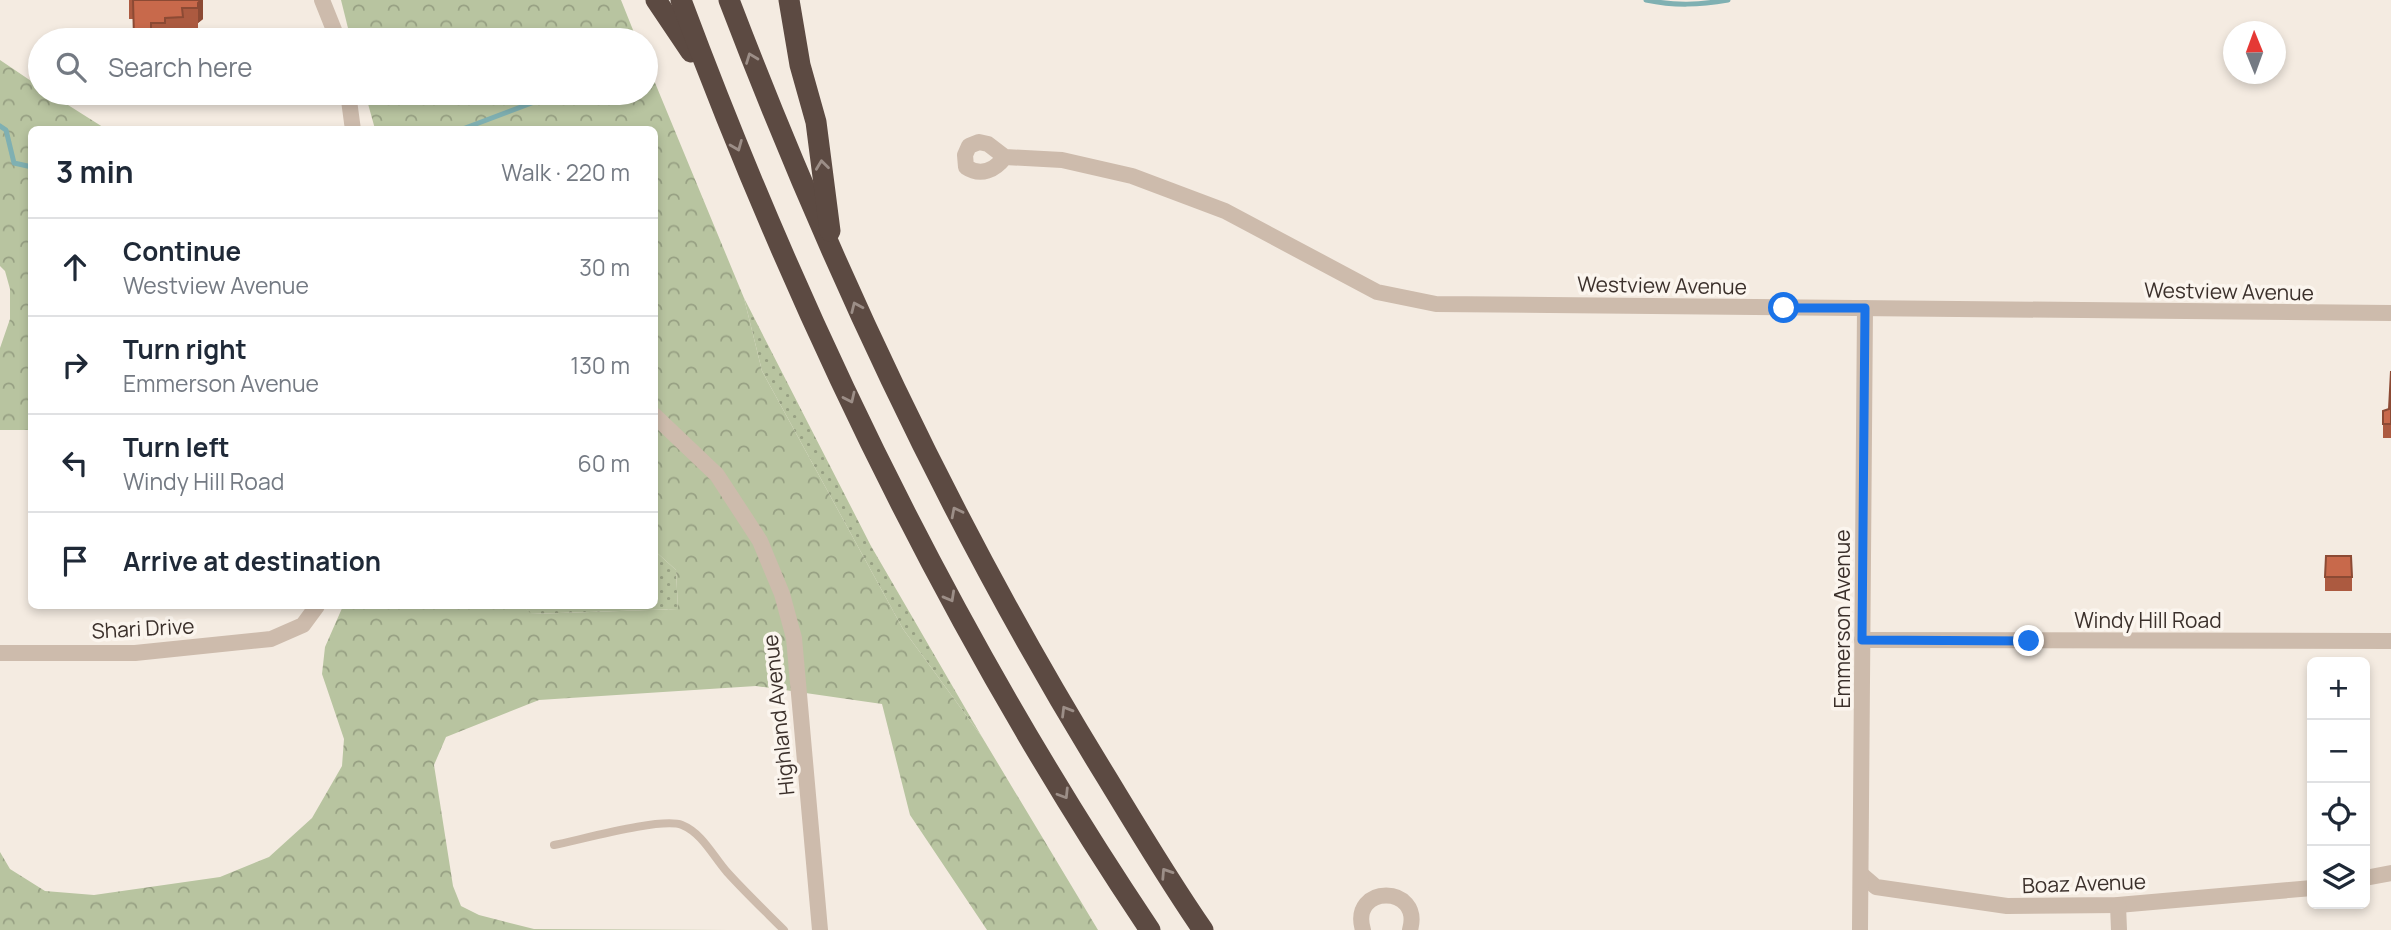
<!DOCTYPE html>
<meta charset="utf-8">
<style>
body{margin:0;font-family:Manrope,sans-serif;background:#f2f2f3;color:#1f2937}
.controls{position:absolute;right:21px;bottom:21px;display:grid;overflow:hidden;border-radius:10px;box-shadow:0 4px 10px #0003}
.controls button{width:63px;height:63px;display:grid;place-items:center;padding:0;border:0;border-bottom:2px solid #e0e1e3;background:#fff;color:#1f2937;font:35px sans-serif}
.compass{position:absolute;left:2223px;top:21px;width:63px;height:63px;border-radius:50%;background:#fff;box-shadow:0 4px 10px #0003;rotate:359deg}
.stop{position:absolute;width:21px;height:21px;margin:-16px;border:5px solid #1a73e8;border-radius:50%;background:#fff}
.stop.end{background:#1a73e8;border-color:#fff;box-shadow:0 2px 7px #0008}
.list{margin:0;padding:0;list-style:none}
h2{display:flex;justify-content:space-between;align-items:center;height:91px;margin:0;padding:0 28px;font-size:30px}
h2 small{font-size:23px;font-weight:400;color:#747a83}
.list li{display:grid;grid-template-columns:46px 1fr auto;gap:21px;align-items:center;box-sizing:border-box;height:98px;padding:0 28px;border-top:2px solid #e0e1e3}
.list b{display:block;font-size:26px;white-space:nowrap}
.list p{margin:0;font-size:23px;white-space:nowrap;color:#747a83}
.list em{font-size:23px;font-style:normal;color:#747a83}
.icon{flex:none;width:38px;height:38px;fill:none;stroke:currentColor;stroke-width:2;stroke-linecap:round;stroke-linejoin:round}
.map{position:relative;flex:none;width:2391px;height:930px;overflow:hidden}
.search{position:absolute;background:#fff;box-shadow:0 4px 10px #0003;left:28px;top:28px;width:630px;height:77px;display:flex;align-items:center;gap:18px;box-sizing:border-box;padding:0 24px;border-radius:38px;color:#747a83;font-size:26px}
.panel{position:absolute;background:#fff;box-shadow:0 4px 10px #0003;left:28px;top:126px;width:630px;height:483px;border-radius:10px}
.map>svg:first-child{display:block}
.grass{fill:url(#grass-dots)}
.forest{fill:url(#forest-crowns)}
.lines{fill:none;stroke-linecap:round;stroke-linejoin:round}
.stream{stroke:#7fb0b2;stroke-width:5}
.service{stroke:#cdbbac;stroke-width:8}
.minor{stroke:#cdbbac;stroke-width:16}
.motorway{stroke:#5c4a42;stroke-width:21}
.wall{fill:#ac5a40}
.shaded-wall{fill:#8c4a34}
.building{fill:#c8694b;stroke:#8c4a34;stroke-width:2}
.oneway{stroke:#9c8e87}
.route{stroke:#1a73e8;stroke-width:9}
.labels{text-anchor:middle;dominant-baseline:central;stroke-width:7;stroke-linejoin:round;paint-order:stroke}
.street-label{font-size:21px;fill:#3b302b;stroke:#fbf5ee}
</style>
<div class="map">
<svg width="2391" height="930" viewBox="0 0 2391 930">
<defs>
<pattern id="grass-dots" width="8" height="8" patternUnits="userSpaceOnUse" patternTransform="scale(1.75)"><rect width="8" height="8" fill="#b8c4a0"/><path d="M2 2h.1M6 6h.1" fill="none" stroke="#97a083" stroke-width="1.8" stroke-linecap="round"/></pattern>
<pattern id="forest-crowns" width="20" height="18" patternUnits="userSpaceOnUse" patternTransform="scale(1.75)"><rect width="20" height="18" fill="#b8c4a0"/><path d="M2 6a3 3 0 1 1 6 0M12 15a3 3 0 1 1 6 0" fill="none" stroke="#97a083"/></pattern>
</defs>
<rect width="100%" height="100%" fill="#f4ebe1"/>
<g class="grass">
<path d="M 744,298 L 871,546 L 982,737 L 903,629 L 762,371 Z"/>
<path d="M 655,551 L 676,570 L 678,609 L 530,614 L 524,606 L 654,606 Z"/>
</g>
<g class="forest">
<path d="M 341,0 L 621,0 L 637,40 L 351,40 Z"/>
<path d="M 0,60 L 40,87 L 40,93 L 49,93 L 106,129 L 32,130 L 31,430 L 0,430 L 0,348 L 10,319 L 10,289 L 5,271 L 0,266 Z"/>
<path d="M 646,61 L 744,298 L 762,371 L 903,629 L 982,737 L 1098,930 L 987,930 L 910,815 L 882,704 L 756,686 L 539,700 L 446,737 L 434,765 L 453,886 L 461,906 L 479,915 L 534,929 L 728,930 L 0,930 L 0,852 L 10,869 L 45,891 L 94,895 L 220,877 L 269,857 L 312,818 L 342,766 L 344,739 L 322,674 L 325,647 L 343,606 L 524,606 L 531,614 L 678,609 L 676,570 L 655,551 L 654,130 L 375,129 L 365,93 L 646,93 Z"/>
</g>
<g class="lines">
<g class="stream">
<path d="M 1646,0 C 1675,6 1699,5 1728,0"/>
<path d="M 0,126 L 6,130 L 14,163 L 32,167"/>
<path d="M 460,130 L 558,93"/>
</g>
<path class="service" d="M 554,845 C 580,840 661,817 682,825 C 702,833 713,856 727,872 C 745,892 765,911 784,930"/>
<g class="minor">
<path d="M 322,0 L 338,40"/>
<path d="M 348,93 L 353,130"/>
<path d="M 1005,157 C 995,170 981,177 966,167 L 965,155 L 969,146 L 979,142 L 988,144 L 1005,157 L 1062,160 L 1132,176 L 1225,211 L 1377,292 L 1436,304 L 2391,313"/>
<path d="M 654,415 L 717,475 L 760,541 L 782,594 L 794,638 L 820,930"/>
<path d="M 1862,640 L 2391,641"/>
<path d="M 0,653 L 135,653 L 271,639 L 303,625 L 317,606"/>
<path d="M 1862,875 L 1876,887 L 2007,906 L 2118,905 L 2312,888"/>
<path d="M 2365,878 L 2391,873"/>
<path d="M 2118,905 L 2119,930"/>
<path d="M 1363,930 C 1349,884 1423,884 1410,930"/>
<path d="M 1860,930 L 1865,308"/>
</g>
<g class="motorway">
<path d="M 656,0 L 691,52"/>
<path d="M 681,0 C 802,325 956,641 1150,930"/>
<path d="M 729,0 C 832,270 955,532 1107,778 C 1138,829 1169,881 1203,930"/>
<path d="M 789,0 L 800,65 L 816,122 L 830,231"/>
</g>
</g>
<g class="wall">
<path d="M 129,0 L 203,0 L 203,19 L 198,23 L 198,28 L 183,29 L 183,38 L 165,38 L 165,40 L 134,40 L 133,19 L 129,19 Z"/>
<path d="M 2391,371 L 2391,438 L 2383,438 L 2383,424 L 2389,409 Z"/>
<rect x="2325" y="577" width="27" height="14"/>
</g>
<path class="shaded-wall" d="M 201,0 L 203,0 L 203,19 L 198,23 L 198,3 Z"/>
<g class="building">
<path d="M 133,0 L 201,0 L 198,3 L 198,8 L 182,8 L 183,17 L 165,18 L 165,23 L 151,23 L 151,37 L 134,38 Z"/>
<path d="M 2391,371 L 2391,424 L 2383,424 L 2383,411 L 2389,409 Z"/>
<path d="M 2326,556 L 2351,556 L 2352,577 L 2325,577 Z"/>
</g>
<defs><path id="oneway-chevron" d="M-2-3.5L2.5 0L-2 3.5" fill="none" stroke-width="1.6" stroke-linecap="round" stroke-linejoin="round" transform="scale(1.75)"/></defs>
<g class="oneway">
<use href="#oneway-chevron" transform="translate(751 58) rotate(-111)"/>
<use href="#oneway-chevron" transform="translate(737 146) rotate(68)"/>
<use href="#oneway-chevron" transform="translate(822 165) rotate(-97)"/>
<use href="#oneway-chevron" transform="translate(856 307) rotate(-114)"/>
<use href="#oneway-chevron" transform="translate(850 398) rotate(65)"/>
<use href="#oneway-chevron" transform="translate(956 512) rotate(-117)"/>
<use href="#oneway-chevron" transform="translate(950 597) rotate(61)"/>
<use href="#oneway-chevron" transform="translate(1066 711) rotate(-121)"/>
<use href="#oneway-chevron" transform="translate(1064 794) rotate(58)"/>
<use href="#oneway-chevron" transform="translate(1166 873) rotate(-123)"/>
</g>
<g class="lines">
<path class="route" d="M 1784,308 L 1865,308 L 1862,640 L 2029,641"/>
</g>
<g class="labels">
<g class="street-label">
<text transform="translate(1662 285) rotate(1)">Westview Avenue</text>
<text transform="translate(2229 291) rotate(1)">Westview Avenue</text>
<text transform="translate(1842 619) rotate(-90)">Emmerson Avenue</text>
<text x="2148" y="620">Windy Hill Road</text>
<text transform="translate(143 628) rotate(-3)">Shari Drive</text>
<text transform="translate(778 715) rotate(-96)">Highland Avenue</text>
<text transform="translate(2084 883) rotate(-2)">Boaz Avenue</text>
</g>
</g>
</svg>
<div class="controls">
<button>+</button>
<button>−</button>
<button><svg class="icon" aria-label="locate" viewBox="0 0 24 24"><circle cx="12" cy="12" r="6"/><path d="M12 2v4M12 18v4M2 12h4M18 12h4"/></svg></button>
<button><svg class="icon" aria-label="layers" viewBox="0 0 24 24"><path d="M12 4l9 5-9 5-9-5zM3 14l9 5 9-5"/></svg></button>
</div>
<svg class="compass" viewBox="-18 -18 36 36"><path d="M0-13l5 13h-10z" fill="#e53935"/><path d="M0 13l5-13h-10z" fill="#747a83"/></svg>
<div class="stop" style="left:1784px;top:308px"></div>
<div class="stop end" style="left:2029px;top:641px"></div>
<div class="search"><svg class="icon" aria-label="search" viewBox="0 0 24 24"><circle cx="10" cy="10" r="6"/><path d="M15 15l6 6"/></svg>Search here</div>
<section class="panel">
<h2>3 min<small>Walk · 220 m</small></h2>
<ul class="list">
<li><svg class="icon" aria-label="ahead" viewBox="0 0 24 24"><path d="M12 20V5M6 11l6-6 6 6"/></svg><div><b>Continue</b><p>Westview Avenue</p></div><em>30 m</em></li>
<li><svg class="icon" aria-label="right" viewBox="0 0 24 24"><path d="M7 20v-9h11M14 6l5 5-5 5"/></svg><div><b>Turn right</b><p>Emmerson Avenue</p></div><em>130 m</em></li>
<li><svg class="icon" aria-label="left" viewBox="0 0 24 24"><path d="M17 20v-9H6M10 6l-5 5 5 5"/></svg><div><b>Turn left</b><p>Windy Hill Road</p></div><em>60 m</em></li>
<li><svg class="icon" aria-label="arrive" viewBox="0 0 24 24"><path d="M6 21V4h12l-3 4 3 4H6"/></svg><div><b>Arrive at destination</b></div></li>
</ul>
</section>
</div>
